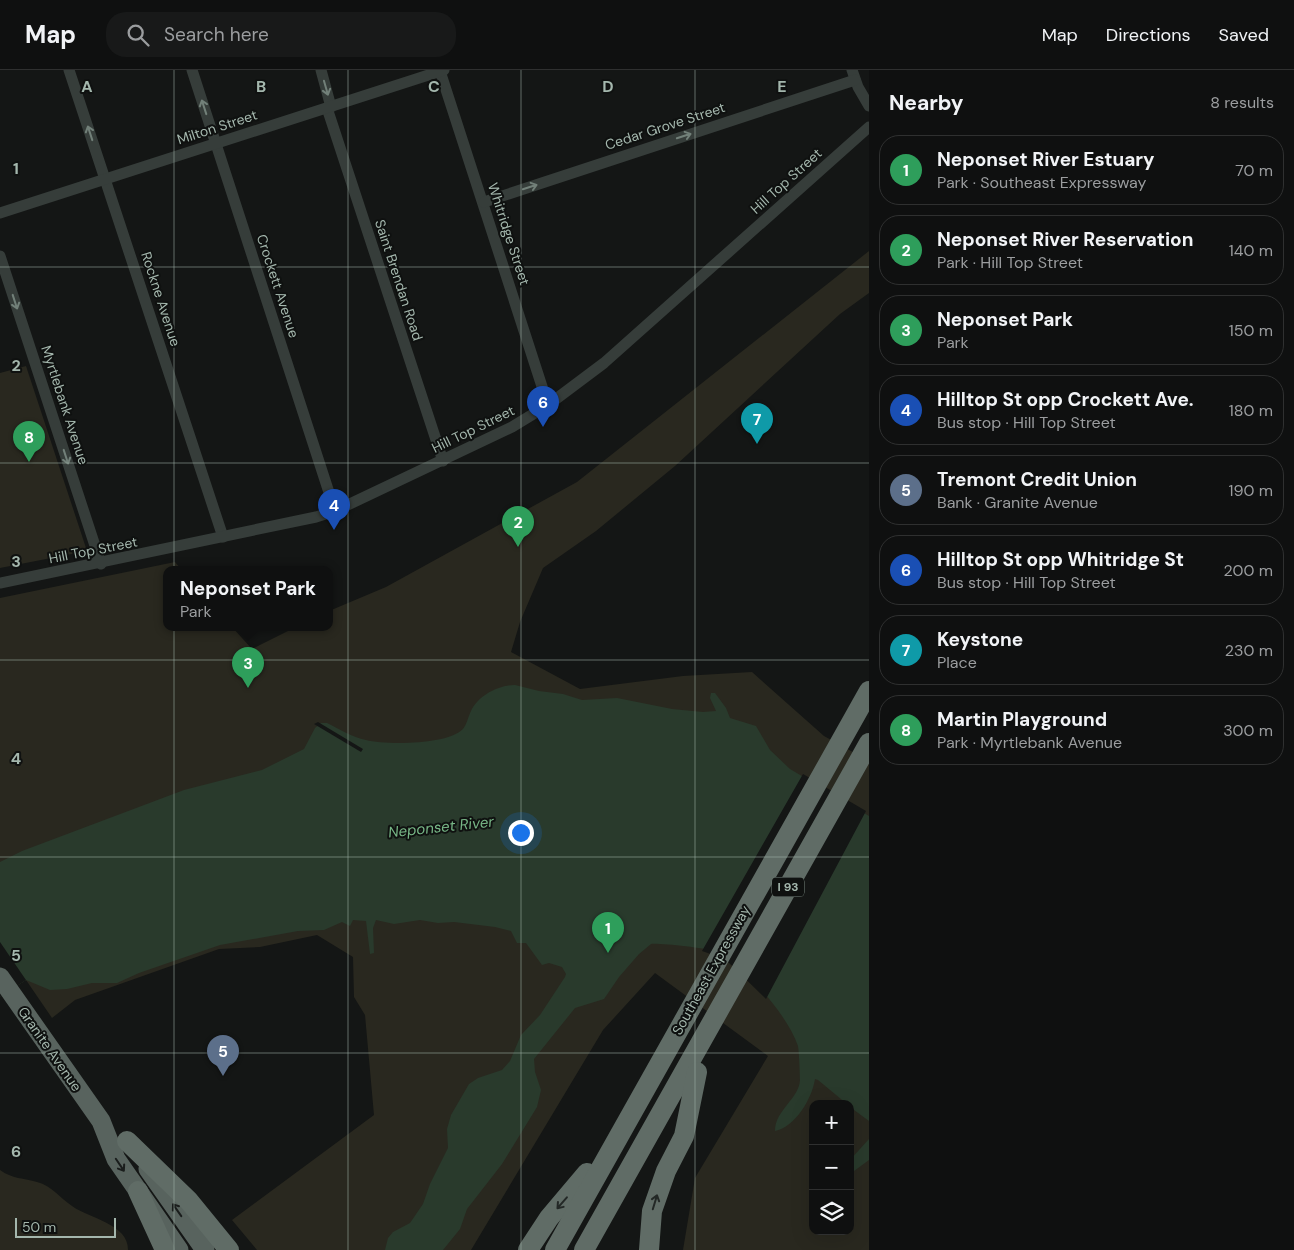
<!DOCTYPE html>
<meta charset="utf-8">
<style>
body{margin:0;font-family:"DM Sans",sans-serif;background:#181919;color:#f1f3f6}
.controls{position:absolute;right:15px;bottom:15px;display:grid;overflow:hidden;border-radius:10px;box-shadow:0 5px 20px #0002}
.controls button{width:45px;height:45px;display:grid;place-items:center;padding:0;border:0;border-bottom:1px solid #2f3030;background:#0f1010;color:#f1f3f6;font:25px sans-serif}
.scale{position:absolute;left:15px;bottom:12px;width:101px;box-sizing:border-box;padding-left:5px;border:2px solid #a4b7ad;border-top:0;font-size:14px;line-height:18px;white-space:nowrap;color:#a4b7ad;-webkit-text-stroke:4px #0f1110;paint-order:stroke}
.you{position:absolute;left:520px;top:762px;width:18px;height:18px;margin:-12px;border:4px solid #fff;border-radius:50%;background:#1a73e8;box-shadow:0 0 0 8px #1a73e833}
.badge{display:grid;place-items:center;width:32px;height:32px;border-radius:50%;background:#ff22a1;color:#fff;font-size:16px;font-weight:700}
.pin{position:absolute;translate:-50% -41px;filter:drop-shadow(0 1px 2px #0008)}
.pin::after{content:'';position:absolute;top:26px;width:18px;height:15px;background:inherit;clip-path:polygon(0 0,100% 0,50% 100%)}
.popup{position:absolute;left:163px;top:496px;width:170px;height:65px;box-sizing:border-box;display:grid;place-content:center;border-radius:10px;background:#0f1010;filter:drop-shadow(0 1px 4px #0005);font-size:16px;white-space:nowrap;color:#9b9d9f}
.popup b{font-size:19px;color:#f1f3f6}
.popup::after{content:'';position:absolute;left:50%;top:100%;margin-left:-10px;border:10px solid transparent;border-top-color:#0f1010}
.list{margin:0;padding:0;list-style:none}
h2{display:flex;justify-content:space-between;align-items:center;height:65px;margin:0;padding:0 20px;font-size:21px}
h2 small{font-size:16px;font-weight:400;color:#9b9d9f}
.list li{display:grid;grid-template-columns:32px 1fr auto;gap:15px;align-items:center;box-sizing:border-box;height:70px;margin:0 10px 10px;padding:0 10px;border:1px solid #2f3030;border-radius:20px}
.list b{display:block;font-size:19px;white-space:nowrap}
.list p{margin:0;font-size:16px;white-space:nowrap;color:#9b9d9f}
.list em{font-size:16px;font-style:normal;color:#9b9d9f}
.icon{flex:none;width:28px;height:28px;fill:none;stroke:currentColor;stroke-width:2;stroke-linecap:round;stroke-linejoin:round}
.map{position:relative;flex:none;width:869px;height:1180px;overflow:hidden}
header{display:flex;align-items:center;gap:30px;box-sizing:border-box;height:70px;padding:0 25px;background:#0f1010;border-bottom:1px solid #2f3030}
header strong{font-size:24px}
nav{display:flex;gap:28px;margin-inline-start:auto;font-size:18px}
.search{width:350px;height:45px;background:#181919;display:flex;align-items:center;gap:12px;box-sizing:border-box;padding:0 18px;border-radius:20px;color:#9b9d9f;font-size:19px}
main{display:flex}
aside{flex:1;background:#0f1010}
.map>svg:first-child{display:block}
.green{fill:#29281f;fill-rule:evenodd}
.water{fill:#293a2c}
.pier{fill:#141615}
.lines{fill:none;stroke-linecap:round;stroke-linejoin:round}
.minor{stroke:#363d3a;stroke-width:11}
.trunk{stroke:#58635e;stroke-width:19}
.motorway{stroke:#606c66;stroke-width:20}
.oneway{stroke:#728079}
.oneway2{stroke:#1a1d1c}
.oneway3{stroke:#232826}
.grid{fill:none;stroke:#a4b7ad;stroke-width:1;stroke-opacity:0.55}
.labels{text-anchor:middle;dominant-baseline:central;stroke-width:4;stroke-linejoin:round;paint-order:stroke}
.shield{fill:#0f1110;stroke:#77857e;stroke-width:1}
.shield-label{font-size:12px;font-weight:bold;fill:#a4b7ad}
.street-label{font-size:14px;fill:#a4b7ad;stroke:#0f1110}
.water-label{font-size:15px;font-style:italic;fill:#77b686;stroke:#0f1110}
.grid-label{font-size:16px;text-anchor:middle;font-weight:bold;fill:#a4b7ad;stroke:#0f1110;stroke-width:4;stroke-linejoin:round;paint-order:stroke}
</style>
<header>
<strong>Map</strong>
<div class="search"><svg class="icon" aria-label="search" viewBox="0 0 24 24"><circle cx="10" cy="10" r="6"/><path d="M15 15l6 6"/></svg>Search here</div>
<nav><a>Map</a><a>Directions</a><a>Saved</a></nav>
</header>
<main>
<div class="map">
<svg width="869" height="1180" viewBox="0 0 869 1180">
<rect width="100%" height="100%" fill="#141615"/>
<g class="green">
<path d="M 869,181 L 869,223 L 840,244 L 675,396 L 596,461 L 543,498 L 520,552 L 511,582 L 580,619 L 683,606 L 752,602 L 824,666 L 869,691 L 869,1180 L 683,1180 L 695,1108 L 768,986 L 655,903 L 603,960 L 471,1180 L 257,1180 L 232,1150 L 374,1045 L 365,945 L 354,927 L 353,887 L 317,865 L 260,877 L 219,879 L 75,930 L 52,948 L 26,910 L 0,927 L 0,528 L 175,492 L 181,499 L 167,499 L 167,557 L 232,557 L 252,579 L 296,557 L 329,557 L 329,541 L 386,517 L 577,412 ZM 813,1034 L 850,1034 L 850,1161 L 813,1161 Z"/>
<path d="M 26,296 L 87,481 L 0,498 L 0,303 Z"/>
<path d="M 0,1100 C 12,1109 24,1108 37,1112 C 52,1116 60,1128 72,1136 C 88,1148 129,1154 128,1180 L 0,1180 Z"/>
</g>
<g class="water">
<path d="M 515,615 L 539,621 L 563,624 L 582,630 L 617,628 L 672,639 L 703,642 L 716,641 L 710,628 L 711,623 L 715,623 L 726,638 L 730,648 L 756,656 L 770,680 L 790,699 L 869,746 L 869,1051 L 850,1037 L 850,1034 L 847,1034 L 818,1010 L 815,1009 C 812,1029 795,1057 775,1061 C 775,1040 799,1029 800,1010 C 800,1004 799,981 798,976 C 786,942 744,896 712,881 C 706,878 659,873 651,874 L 639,884 L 619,907 L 604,929 L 575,938 L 534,989 L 535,1002 L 541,1020 L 537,1037 L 502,1094 L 467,1139 L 460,1159 L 443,1180 L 385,1180 L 388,1168 L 393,1162 L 410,1153 L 423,1134 L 430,1114 L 448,1078 L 447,1059 L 451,1045 L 469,1014 L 478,1008 L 502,1000 L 510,991 L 521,965 L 540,945 L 565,907 L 566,904 L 562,897 L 549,893 L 542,895 L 526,873 L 517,873 L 511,861 L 495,857 L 454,852 L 438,853 L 420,850 L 394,854 L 376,850 L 373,858 L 374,883 L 370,884 L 366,851 L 353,850 L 350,856 L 342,852 L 324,860 L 298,861 L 220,875 L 139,903 L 117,913 L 92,913 L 67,919 L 50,920 L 26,910 L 0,927 L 0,792 L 22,781 L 184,720 L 262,700 L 304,679 L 315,658 L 321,653 L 327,653 C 339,659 352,667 366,670 C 386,675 448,675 463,659 C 467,654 468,647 471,641 C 478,626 498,615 515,615 Z"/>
<path d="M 869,1069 L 869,1090 L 850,1104 L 850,1090 Z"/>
</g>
<g class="pier">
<path d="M 318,652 L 363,679 L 361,682 L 314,654 Z"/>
<path d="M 803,704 L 866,741 L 766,929 L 725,889 L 702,881 Z"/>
<path d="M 0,872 L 26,910 L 0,927 Z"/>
</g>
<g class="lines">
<g class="minor">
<path d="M 69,0 L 223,467"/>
<path d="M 192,0 L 335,441"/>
<path d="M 321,0 L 331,37"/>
<path d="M 852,0 L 858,17 L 869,36"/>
<path d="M 440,1 L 548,335"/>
<path d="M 327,38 L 443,391"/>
<path d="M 484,132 L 855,10"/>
<path d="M 0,143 L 444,0"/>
<path d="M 0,186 L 101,494"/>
<path d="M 0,513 L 316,447 L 335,441 L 512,357 L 548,335 L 604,293 L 869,57"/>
</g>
<g class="trunk">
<path d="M 0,907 L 101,1051 L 116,1089 L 179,1180"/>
<path d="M 148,1099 L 205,1180"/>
</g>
<g class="motorway">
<path d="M 127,1071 L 189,1131 L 229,1180"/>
<path d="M 138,1121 L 165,1180"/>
<path d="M 528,1180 L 549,1148 L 587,1103"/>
<path d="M 555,1180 L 869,621"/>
<path d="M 584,1180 L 869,673"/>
<path d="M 649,1180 L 652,1141 L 666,1101 L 684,1066 L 697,1002"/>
</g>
</g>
<defs><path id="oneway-shaft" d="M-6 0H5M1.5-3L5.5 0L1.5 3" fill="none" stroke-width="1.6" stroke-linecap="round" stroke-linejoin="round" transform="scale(1.25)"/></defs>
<g class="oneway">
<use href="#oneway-shaft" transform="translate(326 18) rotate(74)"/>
<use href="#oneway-shaft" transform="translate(204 37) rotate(-108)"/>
<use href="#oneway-shaft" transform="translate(90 63) rotate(-108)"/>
<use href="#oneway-shaft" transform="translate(684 66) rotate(-18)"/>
<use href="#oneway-shaft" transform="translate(530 117) rotate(-18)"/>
<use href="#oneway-shaft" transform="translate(15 232) rotate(72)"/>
<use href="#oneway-shaft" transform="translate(66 387) rotate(72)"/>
</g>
<g class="oneway2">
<use href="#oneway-shaft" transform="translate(120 1095) rotate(56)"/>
<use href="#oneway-shaft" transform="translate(177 1140) rotate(-125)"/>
</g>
<g class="oneway3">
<use href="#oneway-shaft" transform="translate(655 1132) rotate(-73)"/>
<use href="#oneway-shaft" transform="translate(562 1133) rotate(131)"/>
</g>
<path class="grid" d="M 174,0 L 174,1180M 348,0 L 348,1180M 521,0 L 521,1180M 695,0 L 695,1180M 0,197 L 869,197M 0,393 L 869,393M 0,590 L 869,590M 0,787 L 869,787M 0,983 L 869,983"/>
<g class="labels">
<rect class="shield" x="772" y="807.5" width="32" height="19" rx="4"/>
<g class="shield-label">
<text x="788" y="817">I 93</text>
</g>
<g class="street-label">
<text transform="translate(665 56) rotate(-18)">Cedar Grove Street</text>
<text transform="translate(217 57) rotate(-18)">Milton Street</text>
<text transform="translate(786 111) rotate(-42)">Hill Top Street</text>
<text transform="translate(509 164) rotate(72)">Whitridge Street</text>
<text transform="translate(399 210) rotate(72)">Saint Brendan Road</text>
<text transform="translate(278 216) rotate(72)">Crockett Avenue</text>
<text transform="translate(161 229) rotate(72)">Rockne Avenue</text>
<text transform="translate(65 335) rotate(72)">Myrtlebank Avenue</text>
<text transform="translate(473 359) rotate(-26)">Hill Top Street</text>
<text transform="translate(93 480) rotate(-11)">Hill Top Street</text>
<text transform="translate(711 900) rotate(-61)">Southeast Expressway</text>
<text transform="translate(50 979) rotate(55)">Granite Avenue</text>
</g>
<g class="water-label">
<text transform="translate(441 757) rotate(-6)">Neponset River</text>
</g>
</g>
<g class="grid-label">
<text x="87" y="22">A</text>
<text x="261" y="22">B</text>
<text x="434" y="22">C</text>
<text x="608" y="22">D</text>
<text x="782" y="22">E</text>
<text x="16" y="104">1</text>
<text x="16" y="301">2</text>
<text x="16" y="497">3</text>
<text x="16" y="694">4</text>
<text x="16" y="891">5</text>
<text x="16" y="1087">6</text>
</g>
</svg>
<div class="controls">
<button>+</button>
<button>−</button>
<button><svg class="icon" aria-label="layers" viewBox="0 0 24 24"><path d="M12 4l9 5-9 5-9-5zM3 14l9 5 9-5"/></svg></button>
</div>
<div class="scale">50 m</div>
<div class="you"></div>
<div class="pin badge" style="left:608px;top:883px;background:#2e9e5b">1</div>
<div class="pin badge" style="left:518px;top:477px;background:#2e9e5b">2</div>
<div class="pin badge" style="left:248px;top:618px;background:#2e9e5b">3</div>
<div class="popup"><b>Neponset Park</b>Park</div>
<div class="pin badge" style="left:334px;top:460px;background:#1a4fb4">4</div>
<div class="pin badge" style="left:223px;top:1006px;background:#5c6f8a">5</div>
<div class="pin badge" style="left:543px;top:357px;background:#1a4fb4">6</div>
<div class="pin badge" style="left:757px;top:374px;background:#0f9aa8">7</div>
<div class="pin badge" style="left:29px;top:392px;background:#2e9e5b">8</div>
</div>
<aside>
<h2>Nearby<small>8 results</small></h2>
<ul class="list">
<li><span class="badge" style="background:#2e9e5b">1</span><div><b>Neponset River Estuary</b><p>Park · Southeast Expressway</p></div><em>70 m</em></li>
<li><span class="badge" style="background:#2e9e5b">2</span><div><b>Neponset River Reservation</b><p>Park · Hill Top Street</p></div><em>140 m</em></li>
<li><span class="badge" style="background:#2e9e5b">3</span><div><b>Neponset Park</b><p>Park</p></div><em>150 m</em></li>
<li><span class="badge" style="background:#1a4fb4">4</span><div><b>Hilltop St opp Crockett Ave.</b><p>Bus stop · Hill Top Street</p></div><em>180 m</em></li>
<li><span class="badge" style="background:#5c6f8a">5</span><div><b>Tremont Credit Union</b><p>Bank · Granite Avenue</p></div><em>190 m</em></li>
<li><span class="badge" style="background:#1a4fb4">6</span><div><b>Hilltop St opp Whitridge St</b><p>Bus stop · Hill Top Street</p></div><em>200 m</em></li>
<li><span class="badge" style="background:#0f9aa8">7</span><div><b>Keystone</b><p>Place</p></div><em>230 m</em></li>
<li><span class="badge" style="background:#2e9e5b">8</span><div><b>Martin Playground</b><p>Park · Myrtlebank Avenue</p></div><em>300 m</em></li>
</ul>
</aside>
</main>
